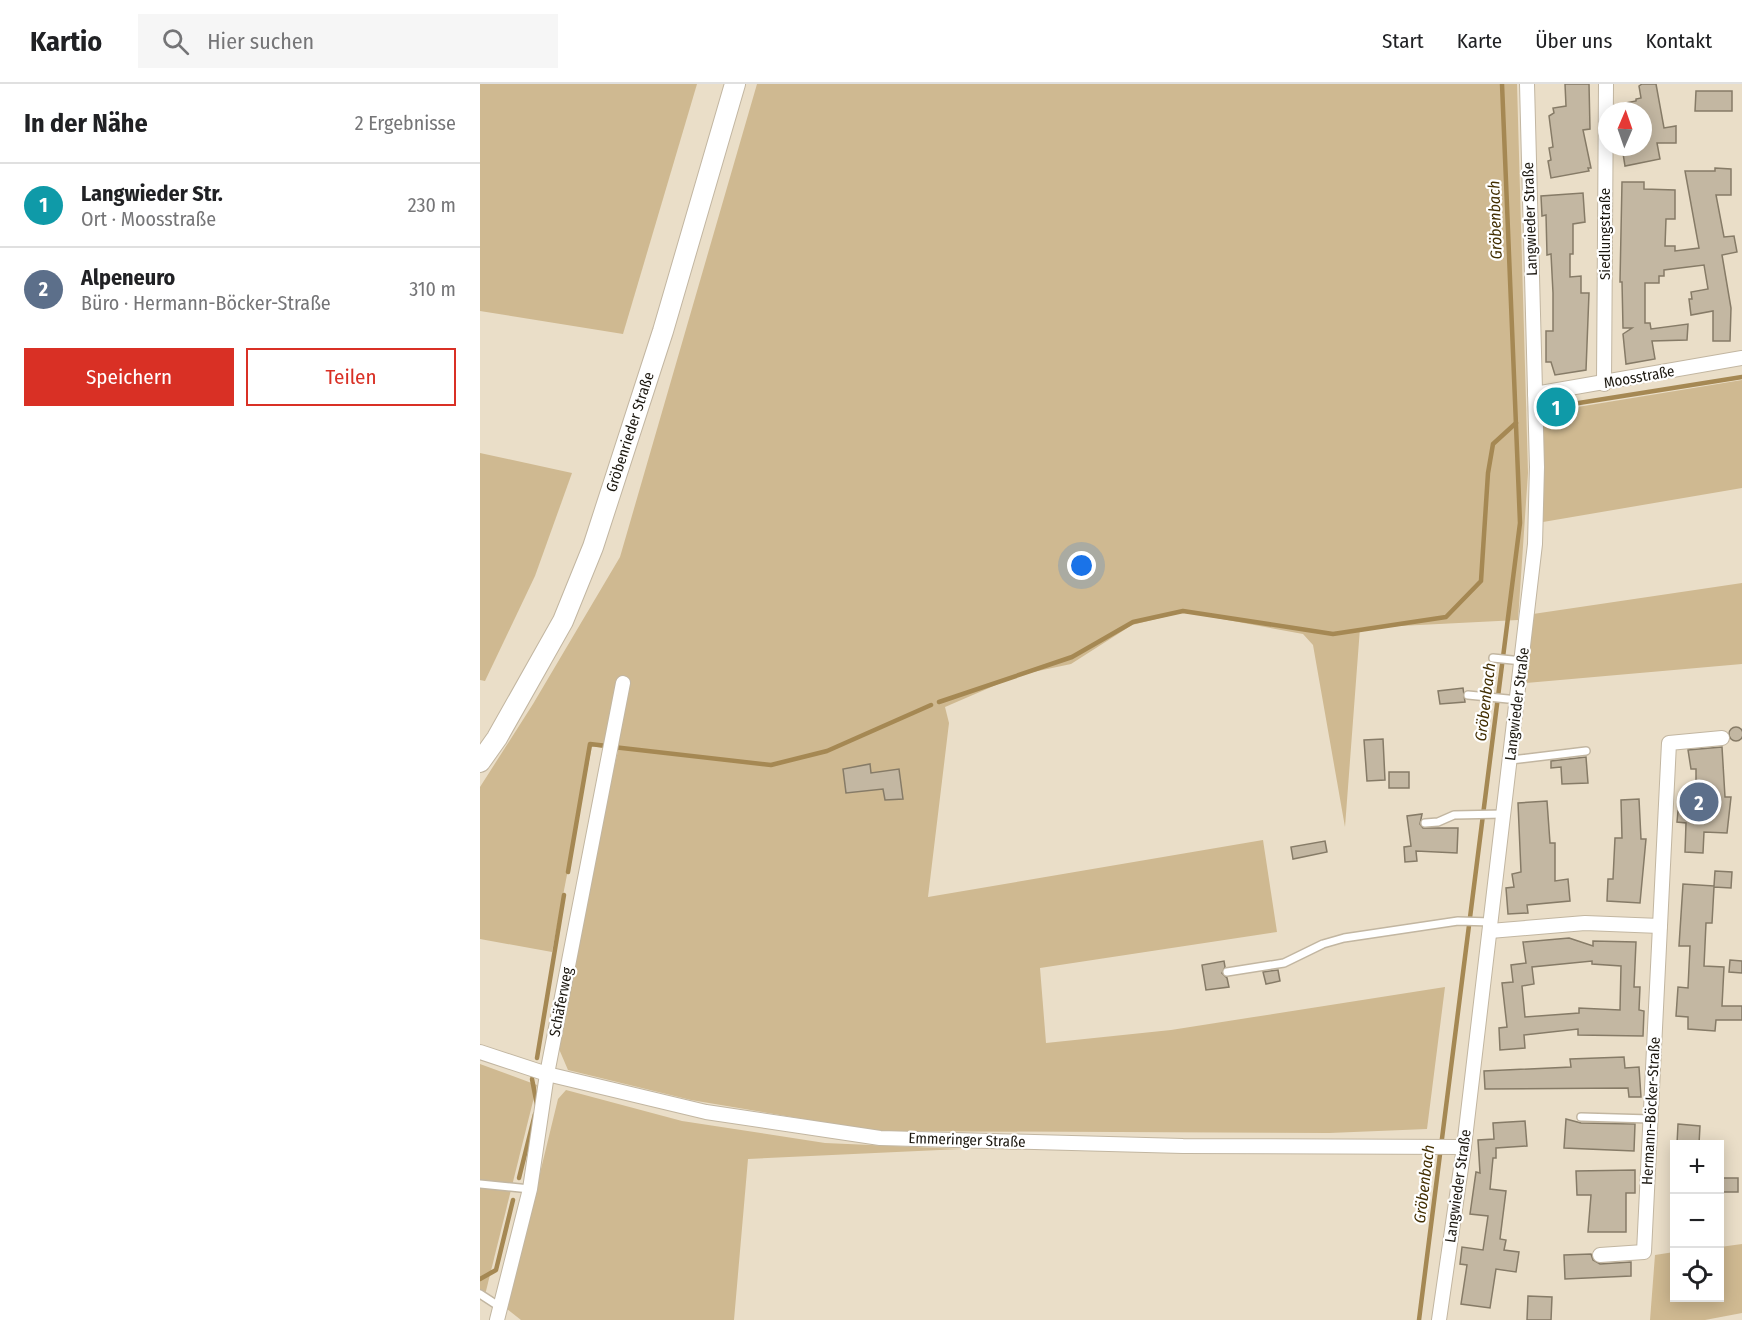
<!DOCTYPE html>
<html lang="de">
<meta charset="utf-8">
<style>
body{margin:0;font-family:"Fira Sans Condensed",sans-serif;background:#f6f6f6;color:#202124}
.controls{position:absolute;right:18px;bottom:18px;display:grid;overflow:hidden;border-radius:0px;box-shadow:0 3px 15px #0003}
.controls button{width:54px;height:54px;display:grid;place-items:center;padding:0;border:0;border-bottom:2px solid #e0e0e0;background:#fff;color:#202124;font:30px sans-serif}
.compass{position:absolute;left:1118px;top:18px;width:54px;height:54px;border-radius:50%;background:#fff;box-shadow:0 3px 15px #0003;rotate:2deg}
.you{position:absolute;left:602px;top:482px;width:21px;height:21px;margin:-15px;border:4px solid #fff;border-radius:50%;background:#1a73e8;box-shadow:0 0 0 9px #1a73e833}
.badge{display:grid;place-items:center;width:39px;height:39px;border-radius:50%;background:#d93025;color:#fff;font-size:20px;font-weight:700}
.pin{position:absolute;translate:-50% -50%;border:3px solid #fff;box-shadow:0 2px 6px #0006}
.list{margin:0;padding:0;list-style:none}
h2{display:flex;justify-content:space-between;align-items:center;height:78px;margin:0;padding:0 24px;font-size:26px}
h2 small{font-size:20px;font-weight:400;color:#757577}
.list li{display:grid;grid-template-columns:39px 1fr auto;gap:18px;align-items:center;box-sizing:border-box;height:84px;padding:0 24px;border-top:2px solid #e0e0e0}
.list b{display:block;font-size:22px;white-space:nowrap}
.list p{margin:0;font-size:20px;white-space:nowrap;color:#757577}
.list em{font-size:20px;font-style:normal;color:#757577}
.actions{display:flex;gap:12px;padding:18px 24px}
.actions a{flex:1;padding:14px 0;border:2px solid #d93025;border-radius:0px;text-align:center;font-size:21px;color:#d93025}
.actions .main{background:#d93025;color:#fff}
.icon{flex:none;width:33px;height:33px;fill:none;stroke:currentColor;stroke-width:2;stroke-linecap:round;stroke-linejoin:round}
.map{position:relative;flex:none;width:1262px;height:1236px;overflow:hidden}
header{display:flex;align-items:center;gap:36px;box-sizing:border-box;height:84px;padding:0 30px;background:#fff;border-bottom:2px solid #e0e0e0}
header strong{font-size:28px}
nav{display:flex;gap:33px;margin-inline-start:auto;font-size:21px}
.search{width:420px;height:54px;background:#f6f6f6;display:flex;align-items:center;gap:15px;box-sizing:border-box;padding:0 21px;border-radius:0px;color:#757577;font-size:22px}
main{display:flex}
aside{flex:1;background:#fff}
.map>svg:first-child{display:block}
.green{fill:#cfb991}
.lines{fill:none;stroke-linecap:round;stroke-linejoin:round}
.stream{stroke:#a58853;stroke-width:4.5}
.building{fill:#c3b7a2;stroke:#867b67;stroke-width:1.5;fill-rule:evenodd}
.lane-casing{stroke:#c2b6a1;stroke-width:10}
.street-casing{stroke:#c2b6a1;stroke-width:16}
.secondary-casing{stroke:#c2b6a1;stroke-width:22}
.lane{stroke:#fff;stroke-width:7}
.street{stroke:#fff;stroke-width:14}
.secondary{stroke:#fff;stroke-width:20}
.labels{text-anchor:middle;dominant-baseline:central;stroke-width:4.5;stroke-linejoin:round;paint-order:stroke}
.street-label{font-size:15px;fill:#1b170f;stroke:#fff}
.water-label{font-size:16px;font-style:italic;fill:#422e00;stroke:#fff}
</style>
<header>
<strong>Kartio</strong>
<div class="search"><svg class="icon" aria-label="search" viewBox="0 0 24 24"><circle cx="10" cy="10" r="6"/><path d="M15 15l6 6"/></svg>Hier suchen</div>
<nav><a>Start</a><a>Karte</a><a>Über uns</a><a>Kontakt</a></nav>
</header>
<main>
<aside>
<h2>In der Nähe<small>2 Ergebnisse</small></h2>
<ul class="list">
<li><span class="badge" style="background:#0f9aa8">1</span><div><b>Langwieder Str.</b><p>Ort · Moosstraße</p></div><em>230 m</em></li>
<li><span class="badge" style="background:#5c6f8a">2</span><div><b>Alpeneuro</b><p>Büro · Hermann-Böcker-Straße</p></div><em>310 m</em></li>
</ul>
<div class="actions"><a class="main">Speichern</a><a>Teilen</a></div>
</aside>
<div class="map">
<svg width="1262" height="1236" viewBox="0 0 1262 1236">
<rect width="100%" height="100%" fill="#eadec8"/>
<g class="green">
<path d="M 0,0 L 217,0 L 143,250 L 0,227 Z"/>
<path d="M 277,0 L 1037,0 L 1048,389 L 1038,536 L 880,544 L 865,743 L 833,561 L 823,550 L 704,528 L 652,541 L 591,580 L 539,591 L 465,623 L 469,639 L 448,813 L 783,756 L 797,848 L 560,884 L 566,959 L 691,946 L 965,903 L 947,1045 L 849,1049 L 394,1047 L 211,1016 L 88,986 L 79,965 L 106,802 L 138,667 L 112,662 L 72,868 L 0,855 L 0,703 L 53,620 L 140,473 Z"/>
<path d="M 1262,296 L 1262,404 L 1063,438 L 1061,329 Z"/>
<path d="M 0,369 L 92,389 L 55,492 L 5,597 L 0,596 Z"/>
<path d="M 1262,499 L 1262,580 L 1046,599 L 1053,530 Z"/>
<path d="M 0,980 L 57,1001 L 5,1211 L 0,1208 Z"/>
<path d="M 86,1006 L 202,1037 L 345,1059 L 481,1065 L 268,1075 L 254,1236 L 41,1236 L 27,1225 L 78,1015 Z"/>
<path d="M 1262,1160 L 1262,1229 L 1225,1236 L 1170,1236 L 1175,1171 L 1194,1168 L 1194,1214 L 1240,1214 L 1240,1163 Z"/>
</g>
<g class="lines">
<g class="stream">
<path d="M 1080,322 L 1262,293"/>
<path d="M 459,618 L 592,573 L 653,538 L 703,527 L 853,550 L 966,533 L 1001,497 L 1008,389 L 1013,360 L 1036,339"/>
<path d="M 133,663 L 291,681 L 347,667 L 451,621"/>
<path d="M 88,788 L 110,660 L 127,662"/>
<path d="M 57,974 L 84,811"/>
<path d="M 52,995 L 57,1021"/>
<path d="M 39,1094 L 55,1030"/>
<path d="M 0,1195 L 16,1186 L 33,1116"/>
<path d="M 939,1236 L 1040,439 L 1022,0"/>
</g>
</g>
<g class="building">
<path d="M 1085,0 L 1109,0 L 1110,45 L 1103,46 L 1111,84 L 1108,84 L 1109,87 L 1071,94 L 1068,77 L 1071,76 L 1069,64 L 1073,63 L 1069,32 L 1074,29 L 1073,24 L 1086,22 Z"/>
<path d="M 1162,0 L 1176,0 L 1184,44 L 1196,42 L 1196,59 L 1177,59 L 1180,75 L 1145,82 L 1142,63 L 1163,63 L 1163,27 L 1136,27 L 1135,21 L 1156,17 L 1156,15 L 1161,14 L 1159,2 Z"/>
<path d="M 1216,7 L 1252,7 L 1252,27 L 1215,27 Z"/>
<path d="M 1235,84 L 1251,85 L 1251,111 L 1236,111 L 1244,153 L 1254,152 L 1257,168 L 1242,171 L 1251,224 L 1250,257 L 1233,257 L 1233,227 L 1211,231 L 1209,215 L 1212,215 L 1211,208 L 1228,205 L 1224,181 L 1184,186 L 1184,192 L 1179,192 L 1179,199 L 1165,199 L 1165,239 L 1170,239 L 1171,245 L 1208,240 L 1207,256 L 1172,257 L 1175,275 L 1146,280 L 1143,250 L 1152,244 L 1143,244 L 1142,198 L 1140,198 L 1142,98 L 1164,98 L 1164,105 L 1195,106 L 1195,135 L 1186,135 L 1185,162 L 1195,162 L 1195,167 L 1219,164 L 1205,87 L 1235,87 Z"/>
<path d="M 1103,109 L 1105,138 L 1093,140 L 1093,170 L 1090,170 L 1090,193 L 1101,192 L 1101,209 L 1109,209 L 1106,286 L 1075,291 L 1071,278 L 1066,278 L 1066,247 L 1073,247 L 1073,209 L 1071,170 L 1067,171 L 1066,131 L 1062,132 L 1061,112 Z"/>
<path d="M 983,604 L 985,618 L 960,620 L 958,607 Z"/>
<circle cx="1256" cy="650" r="7"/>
<path d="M 903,655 L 905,696 L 887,697 L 884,656 Z"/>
<path d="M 1242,663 L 1245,713 L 1251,713 L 1247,749 L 1224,748 L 1223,769 L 1205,768 L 1206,739 L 1197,738 L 1198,727 L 1209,727 L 1209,710 L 1216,710 L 1216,685 L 1211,685 L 1208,666 Z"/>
<path d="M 1106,673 L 1108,699 L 1082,700 L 1081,683 L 1071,684 L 1071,677 Z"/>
<path d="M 390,680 L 391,689 L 419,685 L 423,715 L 405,716 L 403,705 L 366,709 L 363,685 Z"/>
<rect x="909" y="688" width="20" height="16"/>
<path d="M 1159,715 L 1161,755 L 1166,755 L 1160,819 L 1127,817 L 1128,795 L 1133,795 L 1135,754 L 1142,754 L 1141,716 Z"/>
<path d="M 1067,717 L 1070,759 L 1075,759 L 1075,797 L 1088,795 L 1090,817 L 1047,821 L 1048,829 L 1028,830 L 1026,804 L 1034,803 L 1032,790 L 1041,788 L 1038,719 Z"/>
<path d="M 942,730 L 940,740 L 943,744 L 978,744 L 977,769 L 936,767 L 937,777 L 925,778 L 924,763 L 931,762 L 927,732 Z"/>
<path d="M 845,757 L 847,768 L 813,775 L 811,763 Z"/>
<path d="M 1235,787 L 1252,788 L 1251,804 L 1234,803 L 1232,839 L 1226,839 L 1224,882 L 1244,883 L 1242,922 L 1262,922 L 1262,936 L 1236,936 L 1235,947 L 1208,945 L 1208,933 L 1196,932 L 1198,903 L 1208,904 L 1210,862 L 1199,862 L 1203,800 L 1234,802 Z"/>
<path d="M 1089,854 L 1113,862 L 1113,857 L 1156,858 L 1154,903 L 1160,903 L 1159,926 L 1164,927 L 1163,952 L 1098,951 L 1098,945 L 1044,951 L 1045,964 L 1020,966 L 1019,944 L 1027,943 L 1022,899 L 1033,898 L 1031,881 L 1046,879 L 1043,858 ZM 1112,877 L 1112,880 L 1141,882 L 1140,926 L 1099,924 L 1099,929 L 1045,933 L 1042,902 L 1054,900 L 1052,883 Z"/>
<path d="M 1250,876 L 1262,877 L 1262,889 L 1249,888 Z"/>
<path d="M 744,877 L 745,883 L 742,889 L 747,894 L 749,903 L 726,906 L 722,881 Z"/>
<path d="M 798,886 L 800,897 L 786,900 L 783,888 Z"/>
<path d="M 1144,973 L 1145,984 L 1159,983 L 1161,1013 L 1149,1013 L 1148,1004 L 1005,1005 L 1004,987 L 1091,983 L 1090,975 Z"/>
<path d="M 1086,1035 L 1101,1039 L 1155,1040 L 1154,1067 L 1084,1064 Z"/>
<path d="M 1045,1037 L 1047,1062 L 1016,1064 L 1016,1074 L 1013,1074 L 1010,1105 L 1026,1107 L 1020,1155 L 1026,1156 L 1024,1166 L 1039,1168 L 1036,1188 L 1016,1185 L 1010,1224 L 981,1220 L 987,1181 L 980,1180 L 982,1163 L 1003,1166 L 1008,1132 L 990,1130 L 996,1088 L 1000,1089 L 998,1056 L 1014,1055 L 1013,1039 Z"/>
<path d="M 1198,1040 L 1220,1042 L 1219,1060 L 1197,1060 Z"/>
<path d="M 1155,1086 L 1155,1109 L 1146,1109 L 1146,1148 L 1108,1148 L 1111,1111 L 1097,1111 L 1096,1087 Z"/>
<rect x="1239" y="1094" width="19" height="14"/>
<path d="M 1111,1170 L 1113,1176 L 1120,1180 L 1151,1178 L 1151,1192 L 1085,1195 L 1084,1171 Z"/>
<path d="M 1048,1212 L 1072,1213 L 1071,1236 L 1047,1236 Z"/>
</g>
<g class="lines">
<defs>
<g id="lane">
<path d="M 1013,574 L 1042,577"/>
<path d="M 988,611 L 1038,616"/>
<path d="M 1031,676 L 1106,667"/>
<path d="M 945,739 L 958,738 L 974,731 L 1024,730"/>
<path d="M 747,888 L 804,879 L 843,860 L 864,854 L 978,837 L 1011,838"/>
<path d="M 1101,1033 L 1170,1035"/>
<path d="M 0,1100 L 50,1105"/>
<path d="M 0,1210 L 20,1223"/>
</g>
<g id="street">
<path d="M 1124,300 L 1126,0"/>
<path d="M 1055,310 L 1262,274"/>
<path d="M 1010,847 L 1105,839 L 1180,842 L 1189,659 L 1242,654"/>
<path d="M 0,968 L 67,990 L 226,1028 L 400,1054 L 703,1062 L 984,1063"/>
<path d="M 1120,1171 L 1164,1168 L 1180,842"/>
<path d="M 17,1236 L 50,1105 L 67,990 L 143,599"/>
<path d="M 959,1236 L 984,1063 L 1055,460 L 1057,383 L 1047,0"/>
</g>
<path id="secondary" d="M 0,678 L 17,654 L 83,537 L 113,463 L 183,247 L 255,0"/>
</defs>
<use href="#lane" class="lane-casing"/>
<use href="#street" class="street-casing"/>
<use href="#secondary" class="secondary-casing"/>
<use href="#lane" class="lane"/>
<use href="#street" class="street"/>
<use href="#secondary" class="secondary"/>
</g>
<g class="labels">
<g class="street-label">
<text transform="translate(1050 135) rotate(-92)">Langwieder Straße</text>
<text transform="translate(1125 150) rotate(-90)">Siedlungstraße</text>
<text transform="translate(1159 293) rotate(-10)">Moosstraße</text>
<text transform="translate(150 348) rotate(-72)">Gröbenrieder Straße</text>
<text transform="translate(1037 620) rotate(-83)">Langwieder Straße</text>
<text transform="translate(81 918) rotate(-79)">Schäferweg</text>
<text transform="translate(1171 1027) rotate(-87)">Hermann-Böcker-Straße</text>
<text transform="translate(487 1056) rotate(2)">Emmeringer Straße</text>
<text transform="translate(978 1102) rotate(-82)">Langwieder Straße</text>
</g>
<g class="water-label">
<text transform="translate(1015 136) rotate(-92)">Gröbenbach</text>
<text transform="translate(1005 618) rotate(-83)">Gröbenbach</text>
<text transform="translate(944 1100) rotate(-83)">Gröbenbach</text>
</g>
</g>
</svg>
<div class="controls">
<button>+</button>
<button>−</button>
<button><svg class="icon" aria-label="locate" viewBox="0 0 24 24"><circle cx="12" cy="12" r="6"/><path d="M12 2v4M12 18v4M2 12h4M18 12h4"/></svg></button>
</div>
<svg class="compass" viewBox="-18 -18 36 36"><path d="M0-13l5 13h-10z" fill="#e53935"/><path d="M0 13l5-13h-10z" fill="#757577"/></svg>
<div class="you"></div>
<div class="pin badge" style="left:1076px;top:323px;background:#0f9aa8">1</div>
<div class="pin badge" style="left:1219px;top:718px;background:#5c6f8a">2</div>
</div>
</main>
